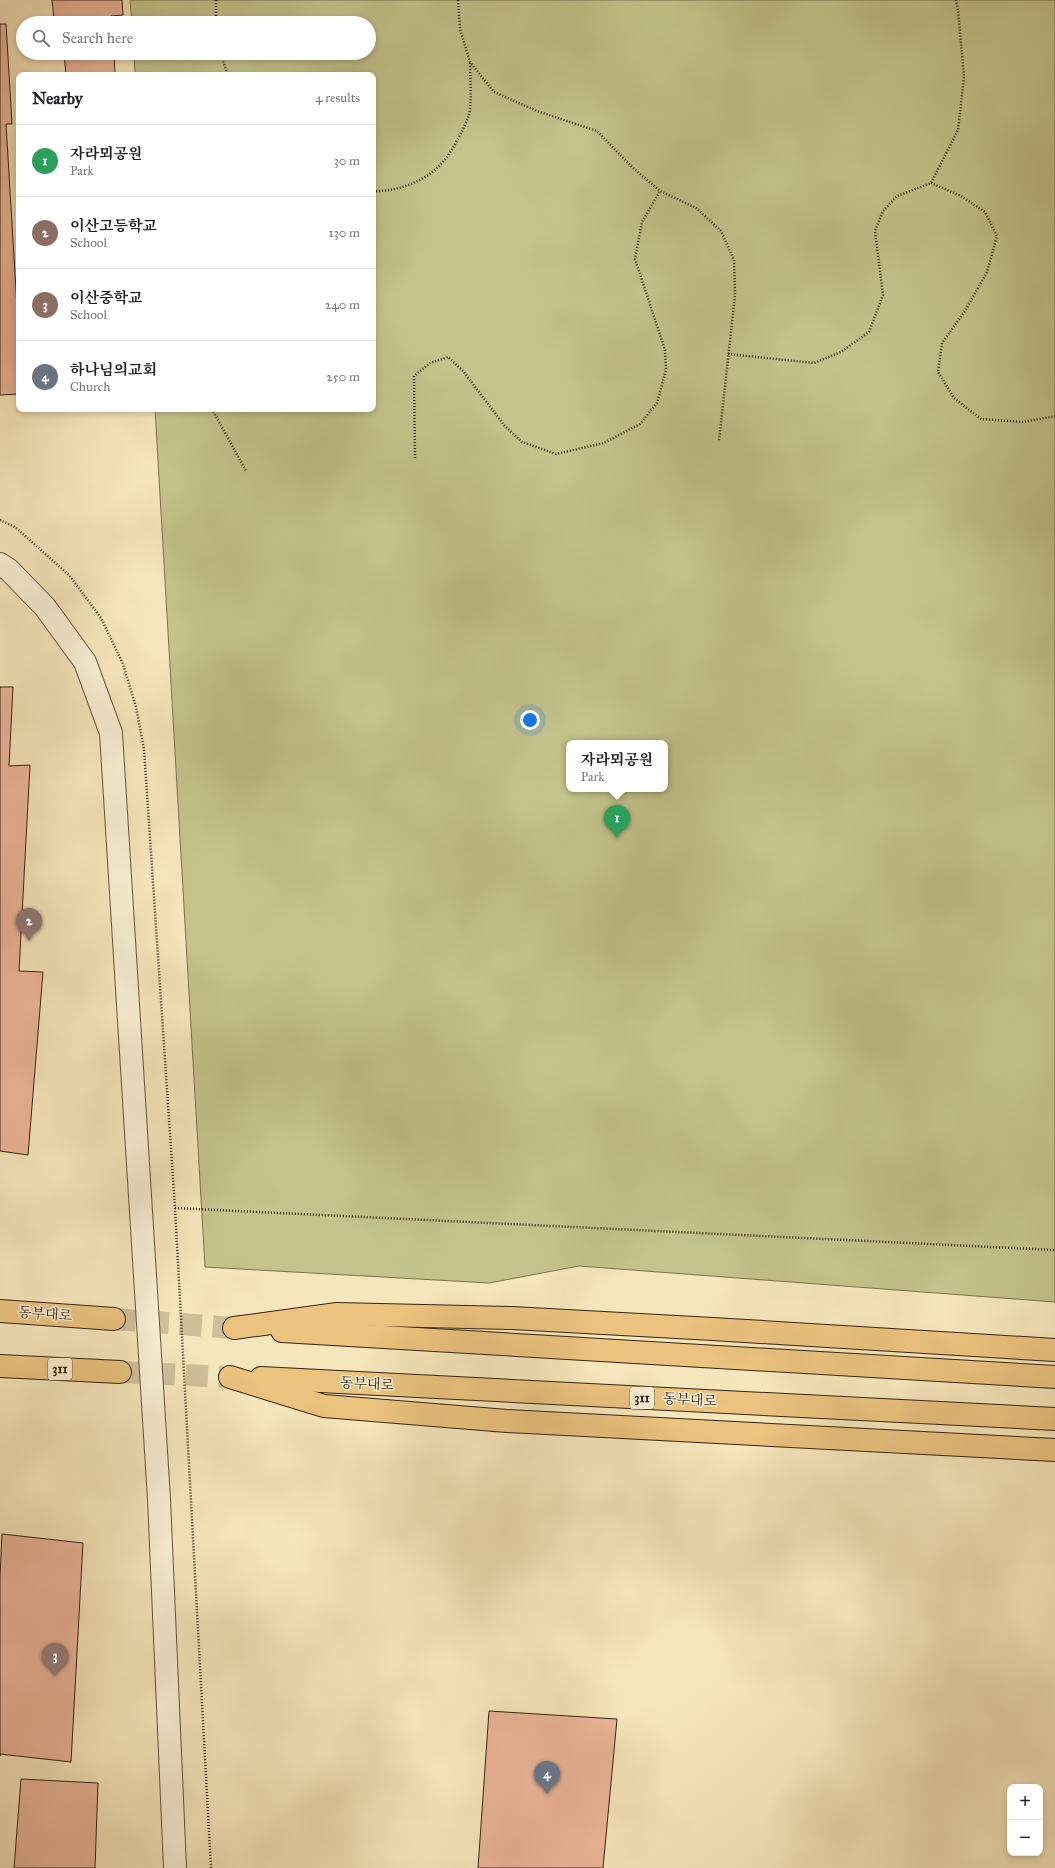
<!DOCTYPE html>
<meta charset="utf-8">
<style>
body{margin:0;font-family:"IM FELL Great Primer","Noto Serif KR",serif;background:#f2f2f2;color:#202124}
.controls{position:absolute;right:12px;bottom:12px;display:grid;overflow:hidden;border-radius:8px;box-shadow:0 2px 6px #0003}
.controls button{width:36px;height:36px;display:grid;place-items:center;padding:0;border:0;border-bottom:1px solid #e0e0e0;background:#fff;color:#202124;font:20px sans-serif}
.you{position:absolute;left:530px;top:720px;width:14px;height:14px;margin:-10px;border:3px solid #fff;border-radius:50%;background:#1a73e8;box-shadow:0 0 0 6px #1a73e833}
.badge{display:grid;place-items:center;width:26px;height:26px;border-radius:50%;background:#db2777;color:#fff;font-size:13px;font-weight:700}
.pin{position:absolute;translate:-50% -33px;filter:drop-shadow(0 1px 2px #0008)}
.pin::after{content:'';position:absolute;top:21px;width:14px;height:12px;background:inherit;clip-path:polygon(0 0,100% 0,50% 100%)}
.popup{position:absolute;left:566px;top:740px;width:102px;height:52px;box-sizing:border-box;display:grid;place-content:center;border-radius:8px;background:#fff;filter:drop-shadow(0 1px 3px #0005);font-size:13px;white-space:nowrap;color:#757577}
.popup b{font-size:15px;color:#202124}
.popup::after{content:'';position:absolute;left:50%;top:100%;margin-left:-8px;border:8px solid transparent;border-top-color:#fff}
.list{margin:0;padding:0;list-style:none}
h2{display:flex;justify-content:space-between;align-items:center;height:52px;margin:0;padding:0 16px;font-size:17px}
h2 small{font-size:13px;font-weight:400;color:#757577}
.list li{display:grid;grid-template-columns:26px 1fr auto;gap:12px;align-items:center;box-sizing:border-box;height:72px;padding:0 16px;border-top:1px solid #e0e0e0}
.list b{display:block;font-size:15px;white-space:nowrap}
.list p{margin:0;font-size:13px;white-space:nowrap;color:#757577}
.list em{font-size:13px;font-style:normal;color:#757577}
.icon{flex:none;width:22px;height:22px;fill:none;stroke:currentColor;stroke-width:2;stroke-linecap:round;stroke-linejoin:round}
.map{position:relative;flex:none;width:1055px;height:1868px;overflow:hidden}
.search{position:absolute;background:#fff;box-shadow:0 2px 6px #0003;left:16px;top:16px;width:360px;height:44px;display:flex;align-items:center;gap:10px;box-sizing:border-box;padding:0 14px;border-radius:22px;color:#757577;font-size:15px}
.panel{position:absolute;background:#fff;box-shadow:0 2px 6px #0003;left:16px;top:72px;width:360px;height:340px;border-radius:8px}
.map>svg:first-child{display:block}
.green{fill:#c3c38b;stroke:#7c7250;fill-rule:evenodd}
.building{fill:#ebb599;stroke:#352215}
.lines{fill:none;stroke-linecap:round;stroke-linejoin:round}
.trunk-tunnel{stroke:#cfbf9a;stroke-width:22;stroke-dasharray:22 11;stroke-linecap:butt}
.tertiary-casing{stroke:#65533e;stroke-width:24}
.trunk-casing{stroke:#352215;stroke-width:24}
.path{stroke:#352215;stroke-width:2.5;stroke-dasharray:1 2;stroke-linecap:butt}
.tertiary{stroke:#f9efd3;stroke-width:22}
.trunk{stroke:#ebc37e;stroke-width:22}
.labels{text-anchor:middle;dominant-baseline:central;stroke-width:3;stroke-linejoin:round;paint-order:stroke}
.shield{fill:#f9efd3;stroke:#70604e;stroke-width:1}
.shield-label{font-size:13px;font-weight:bold;fill:#352215}
.street-label{font-size:14px;fill:#352215;stroke:#f9efd3}
</style>
<div class="map">
<svg width="1055" height="1868" viewBox="0 0 1055 1868">
<rect width="100%" height="100%" fill="#f6e6bb"/>
<filter id="stains"><feTurbulence type="fractalNoise" baseFrequency=".005" numOctaves="4"/><feColorMatrix values="0 0 0 0 .2 0 0 0 0 .09 0 0 0 0 .02 0 0 0 .5 -.17"/></filter>
<radialGradient id="worn" r=".72"><stop offset=".6" stop-color="#630" stop-opacity="0"/><stop offset="1" stop-color="#630" stop-opacity=".3"/></radialGradient>
<path class="green" d="M 130,0 L 1055,0 L 1055,1302 L 579,1266 L 489,1283 L 205,1267 L 155,409 L 373,409 L 373,75 L 135,75 L 134,53 L 369,53 L 369,23 L 132,23 ZM 569,743 L 665,743 L 665,789 L 569,789 Z"/>
<g class="building">
<path d="M 52,0 L 122,0 L 123,15 L 111,16 L 112,23 L 63,23 L 62,19 L 54,19 Z"/>
<path d="M 0,24 L 6,24 L 12,124 L 6,124 L 19,340 L 19,394 L 0,395 Z"/>
<path d="M 64,53 L 114,53 L 115,75 L 66,75 Z"/>
<path d="M 0,687 L 13,687 L 9,766 L 30,765 L 19,971 L 43,972 L 28,1155 L 0,1151 Z"/>
<path d="M 2,1534 L 83,1543 L 71,1762 L 0,1754 L 0,1756 L 0,1577 Z"/>
<path d="M 489,1711 L 617,1719 L 603,1868 L 478,1868 Z"/>
<path d="M 21,1779 L 98,1783 L 95,1868 L 14,1868 Z"/>
</g>
<g class="lines">
<g class="trunk-tunnel">
<path d="M 114,1319 L 234,1328"/>
<path d="M 120,1372 L 230,1377"/>
</g>
<defs>
<path id="tertiary" d="M 0,564 L 9,570 L 45,607 L 85,662 L 111,733 L 159,1499 L 175,1868"/>
<g id="trunk">
<path d="M 0,1311 L 114,1319"/>
<path d="M 234,1328 L 337,1314 L 512,1318 L 713,1329 L 1055,1350"/>
<path d="M 282,1331 L 1055,1377"/>
<path d="M 0,1366 L 120,1372"/>
<path d="M 230,1377 L 324,1406 L 507,1421 L 1055,1450"/>
<path d="M 261,1378 L 1055,1419"/>
</g>
</defs>
<use href="#tertiary" class="tertiary-casing"/>
<use href="#trunk" class="trunk-casing"/>
<g class="path">
<path d="M 216,0 L 216,23"/>
<path d="M 458,0 L 460,29 L 470,62 L 494,92 L 537,111 L 597,131 L 633,168 L 660,191 L 696,208 L 721,231 L 734,260 L 735,295 L 719,441"/>
<path d="M 220,53 L 228,75"/>
<path d="M 931,183 L 961,196 L 985,212 L 997,236 L 987,272 L 965,311 L 942,343 L 938,372 L 954,398 L 981,419 L 1023,422 L 1055,416"/>
<path d="M 373,191 C 397,192 426,181 442,163 C 452,152 464,129 469,115 C 472,104 470,75 470,63"/>
<path d="M 728,354 L 814,363 L 841,352 L 869,332 L 883,295 L 875,231 L 883,211 L 897,196 L 931,183 L 958,130 L 964,77 L 958,10 L 956,0"/>
<path d="M 212,409 L 246,471"/>
<path d="M 415,458 L 414,376 L 430,363 L 448,357 L 463,371 L 504,425 L 522,442 L 556,454 L 604,443 L 640,424 L 657,403 L 666,370 L 665,350 L 635,259 L 642,222 L 660,191"/>
<path d="M 0,520 L 15,527 L 69,575 L 101,618 L 123,664 L 136,707 L 144,749 L 175,1208 L 211,1868"/>
<path d="M 175,1208 L 1055,1250"/>
</g>
<use href="#tertiary" class="tertiary"/>
<use href="#trunk" class="trunk"/>
</g>
<g class="labels">
<g class="shield">
<rect x="48" y="1358" width="24" height="22" rx="3"/>
<rect x="630" y="1387" width="24" height="22" rx="3"/>
</g>
<g class="shield-label">
<text x="60" y="1369">311</text>
<text x="642" y="1398">311</text>
</g>
<g class="street-label">
<text transform="translate(45 1314) rotate(4)">동부대로</text>
<text transform="translate(367 1384) rotate(3)">동부대로</text>
<text transform="translate(690 1400) rotate(3)">동부대로</text>
</g>
</g>
<rect width="100%" height="100%" filter="url(#stains)"/>
<rect width="100%" height="100%" fill="url(#worn)"/>
</svg>
<div class="controls">
<button>+</button>
<button>−</button>
</div>
<div class="you"></div>
<div class="pin badge" style="left:617px;top:838px;background:#2e9e5b">1</div>
<div class="popup"><b>자라뫼공원</b>Park</div>
<div class="pin badge" style="left:29px;top:941px;background:#8d6e63">2</div>
<div class="pin badge" style="left:55px;top:1676px;background:#8d6e63">3</div>
<div class="pin badge" style="left:547px;top:1794px;background:#6b7280">4</div>
<div class="search"><svg class="icon" aria-label="search" viewBox="0 0 24 24"><circle cx="10" cy="10" r="6"/><path d="M15 15l6 6"/></svg>Search here</div>
<section class="panel">
<h2>Nearby<small>4 results</small></h2>
<ul class="list">
<li><span class="badge" style="background:#2e9e5b">1</span><div><b>자라뫼공원</b><p>Park</p></div><em>30 m</em></li>
<li><span class="badge" style="background:#8d6e63">2</span><div><b>이산고등학교</b><p>School</p></div><em>130 m</em></li>
<li><span class="badge" style="background:#8d6e63">3</span><div><b>이산중학교</b><p>School</p></div><em>240 m</em></li>
<li><span class="badge" style="background:#6b7280">4</span><div><b>하나님의교회</b><p>Church</p></div><em>250 m</em></li>
</ul>
</section>
</div>
